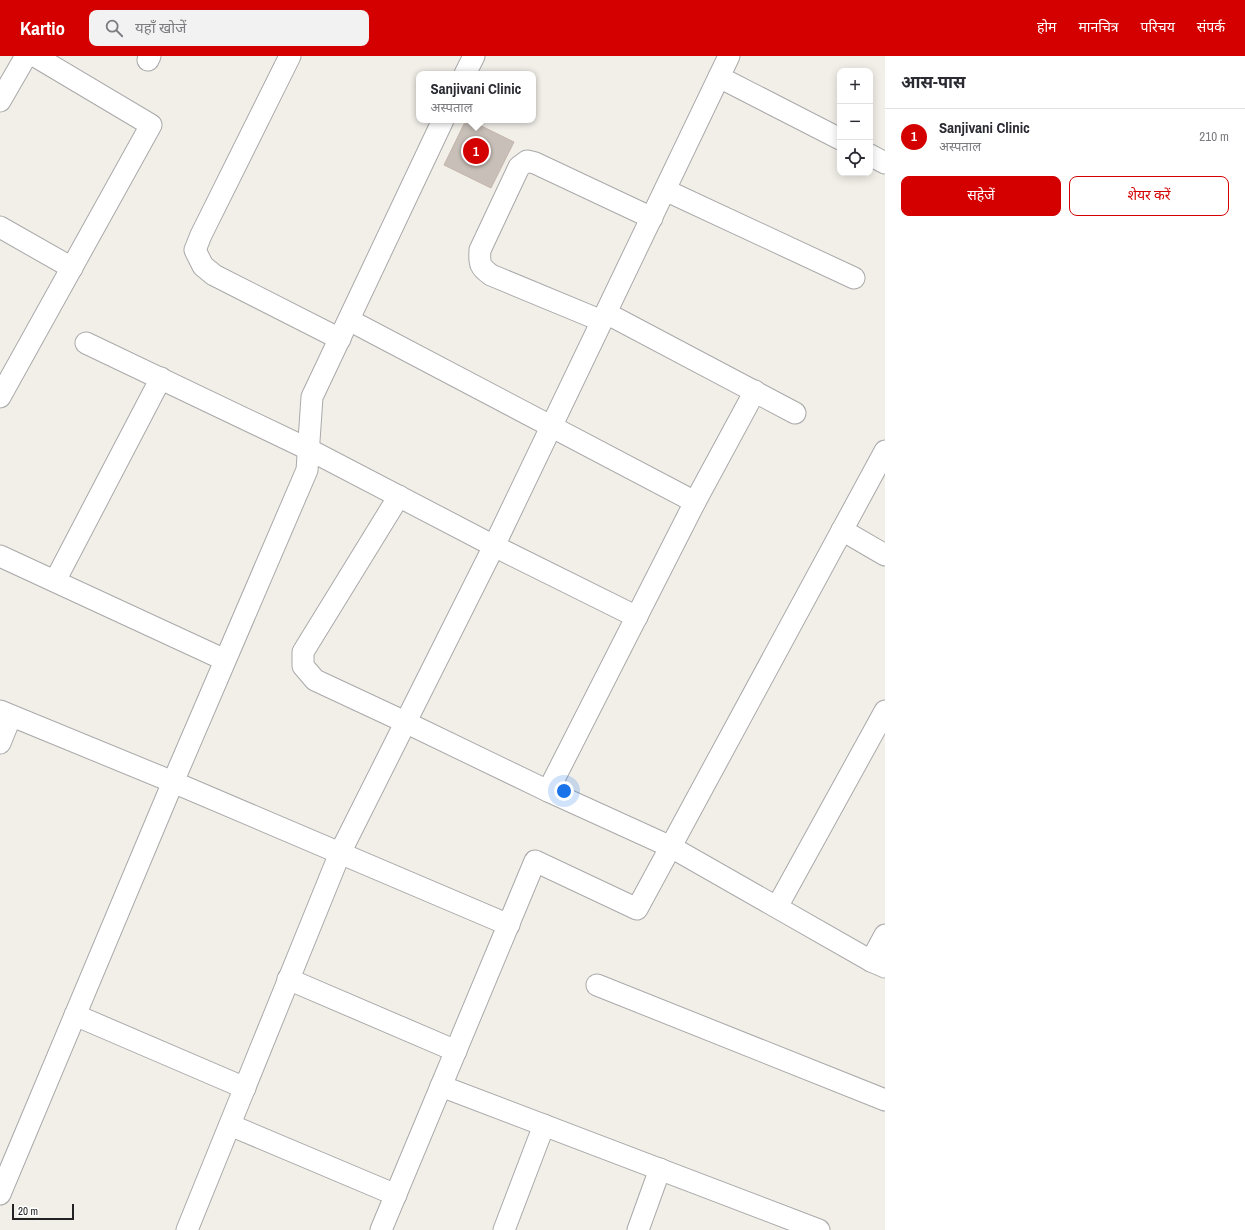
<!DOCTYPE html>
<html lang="hi">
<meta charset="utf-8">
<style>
body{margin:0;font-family:"Archivo Narrow","Noto Sans Devanagari",sans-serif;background:#f2f2f3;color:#2b2b33}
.controls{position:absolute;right:12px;top:12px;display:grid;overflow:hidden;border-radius:8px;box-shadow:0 2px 10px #0003}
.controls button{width:36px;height:36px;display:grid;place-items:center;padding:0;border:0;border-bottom:1px solid #e1e1e2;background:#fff;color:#2b2b33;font:20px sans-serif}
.scale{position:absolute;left:12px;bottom:10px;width:62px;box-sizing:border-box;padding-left:4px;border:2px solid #222;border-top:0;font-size:11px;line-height:14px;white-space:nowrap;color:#222;-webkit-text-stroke:3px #fff;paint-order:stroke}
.you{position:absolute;left:564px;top:735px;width:14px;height:14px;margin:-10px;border:3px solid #fff;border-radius:50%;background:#1a73e8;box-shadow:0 0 0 6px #1a73e833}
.badge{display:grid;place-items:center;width:26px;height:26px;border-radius:50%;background:#d40000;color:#fff;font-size:13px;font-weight:700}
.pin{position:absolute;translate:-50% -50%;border:2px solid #fff;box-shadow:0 1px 4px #0006}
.popup{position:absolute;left:416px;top:15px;width:120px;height:52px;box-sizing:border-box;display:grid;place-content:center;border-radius:8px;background:#fff;filter:drop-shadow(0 1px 3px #0005);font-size:13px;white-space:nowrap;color:#7c7c81}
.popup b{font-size:15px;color:#2b2b33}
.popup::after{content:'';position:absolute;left:50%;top:100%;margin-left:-8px;border:8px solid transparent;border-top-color:#fff}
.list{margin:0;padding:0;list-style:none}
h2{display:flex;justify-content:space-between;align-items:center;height:52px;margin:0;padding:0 16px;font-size:17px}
h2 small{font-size:13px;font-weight:400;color:#7c7c81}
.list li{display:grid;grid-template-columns:26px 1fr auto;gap:12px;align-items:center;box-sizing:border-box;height:56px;padding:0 16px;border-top:1px solid #e1e1e2}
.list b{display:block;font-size:15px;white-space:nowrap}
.list p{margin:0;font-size:13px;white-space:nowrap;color:#7c7c81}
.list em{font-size:13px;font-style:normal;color:#7c7c81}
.actions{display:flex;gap:8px;padding:12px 16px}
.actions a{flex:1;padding:9px 0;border:1px solid #d40000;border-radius:8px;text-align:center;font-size:14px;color:#d40000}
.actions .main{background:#d40000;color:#fff}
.icon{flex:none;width:22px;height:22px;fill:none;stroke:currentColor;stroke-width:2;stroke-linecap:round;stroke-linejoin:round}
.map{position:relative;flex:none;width:885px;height:1174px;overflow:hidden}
header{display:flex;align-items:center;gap:24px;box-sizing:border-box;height:56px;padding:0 20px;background:#d40000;color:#fff}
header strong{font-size:19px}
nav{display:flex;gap:22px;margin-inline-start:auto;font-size:14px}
.search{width:280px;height:36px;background:#f2f2f3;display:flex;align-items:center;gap:10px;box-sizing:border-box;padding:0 14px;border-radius:8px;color:#7c7c81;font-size:15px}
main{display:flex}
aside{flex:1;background:#fff}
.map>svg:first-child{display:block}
.building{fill:#c7bfb8;stroke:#c4b6ab}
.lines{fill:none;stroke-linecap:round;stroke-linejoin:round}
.minor-casing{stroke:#a9a9a9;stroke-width:23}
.minor{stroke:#fff;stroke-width:21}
</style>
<header>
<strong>Kartio</strong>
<div class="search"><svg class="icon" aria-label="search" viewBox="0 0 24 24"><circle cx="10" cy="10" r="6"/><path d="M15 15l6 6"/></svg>यहाँ खोजें</div>
<nav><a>होम</a><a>मानचित्र</a><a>परिचय</a><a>संपर्क</a></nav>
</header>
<main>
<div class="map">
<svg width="885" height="1174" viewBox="0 0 885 1174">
<rect width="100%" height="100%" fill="#f2efe9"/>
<path class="building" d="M 466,64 L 469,64 L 514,86 L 491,132 L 444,109 Z"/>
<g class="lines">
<defs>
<g id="minor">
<path d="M 290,0 L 201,179 L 195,194 L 203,210 L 214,219 L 340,283"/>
<path d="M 148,4 L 150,0"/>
<path d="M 465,18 L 474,0"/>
<path d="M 719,21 L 840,83"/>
<path d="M 0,45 L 26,0"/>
<path d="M 870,99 L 885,107"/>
<path d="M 665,134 L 854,222"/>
<path d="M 0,171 L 72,212"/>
<path d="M 606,257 L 795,357"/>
<path d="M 349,264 L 695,446"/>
<path d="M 602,265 L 491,219 C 480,211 479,208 480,194 L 519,111 L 527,105 L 535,107 L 652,162"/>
<path d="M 86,287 L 308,393 L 494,490 L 637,561"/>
<path d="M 0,341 L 151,69 L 35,0"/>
<path d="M 399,440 L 303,596 L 303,610 L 315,624 L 405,666 L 548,735 L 695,446 L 755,335"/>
<path d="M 842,474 L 885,499"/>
<path d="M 0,500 L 225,604"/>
<path d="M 55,525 L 161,322"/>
<path d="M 0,655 L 173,726 L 509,869"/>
<path d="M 0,687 L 11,660"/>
<path d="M 548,735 L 671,791 L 871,905 L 885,911"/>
<path d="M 777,851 L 885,655"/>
<path d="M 871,905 L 885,879"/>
<path d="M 288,923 L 456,995"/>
<path d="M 597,929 L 885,1044"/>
<path d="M 75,959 L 245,1032"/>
<path d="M 441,1030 L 819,1174"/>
<path d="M 230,1069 L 396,1139"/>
<path d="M 0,1138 L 173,726 L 307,414 L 312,341 L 443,64"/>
<path d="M 187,1174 L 340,797 L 494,490 L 729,0"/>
<path d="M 381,1174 L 535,805 L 637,853 L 885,395"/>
<path d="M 504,1174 L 544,1069"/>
<path d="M 638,1174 L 660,1113"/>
</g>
</defs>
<use href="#minor" class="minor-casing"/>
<use href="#minor" class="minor"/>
</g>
</svg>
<div class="controls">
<button>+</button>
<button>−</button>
<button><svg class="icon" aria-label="locate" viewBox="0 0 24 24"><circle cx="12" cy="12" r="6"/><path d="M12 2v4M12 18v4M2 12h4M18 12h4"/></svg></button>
</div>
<div class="scale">20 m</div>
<div class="you"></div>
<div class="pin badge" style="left:476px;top:95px">1</div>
<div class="popup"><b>Sanjivani Clinic</b>अस्पताल</div>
</div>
<aside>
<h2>आस-पास<small></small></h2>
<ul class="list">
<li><span class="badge">1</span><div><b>Sanjivani Clinic</b><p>अस्पताल</p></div><em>210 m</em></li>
</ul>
<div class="actions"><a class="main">सहेजें</a><a>शेयर करें</a></div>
</aside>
</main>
